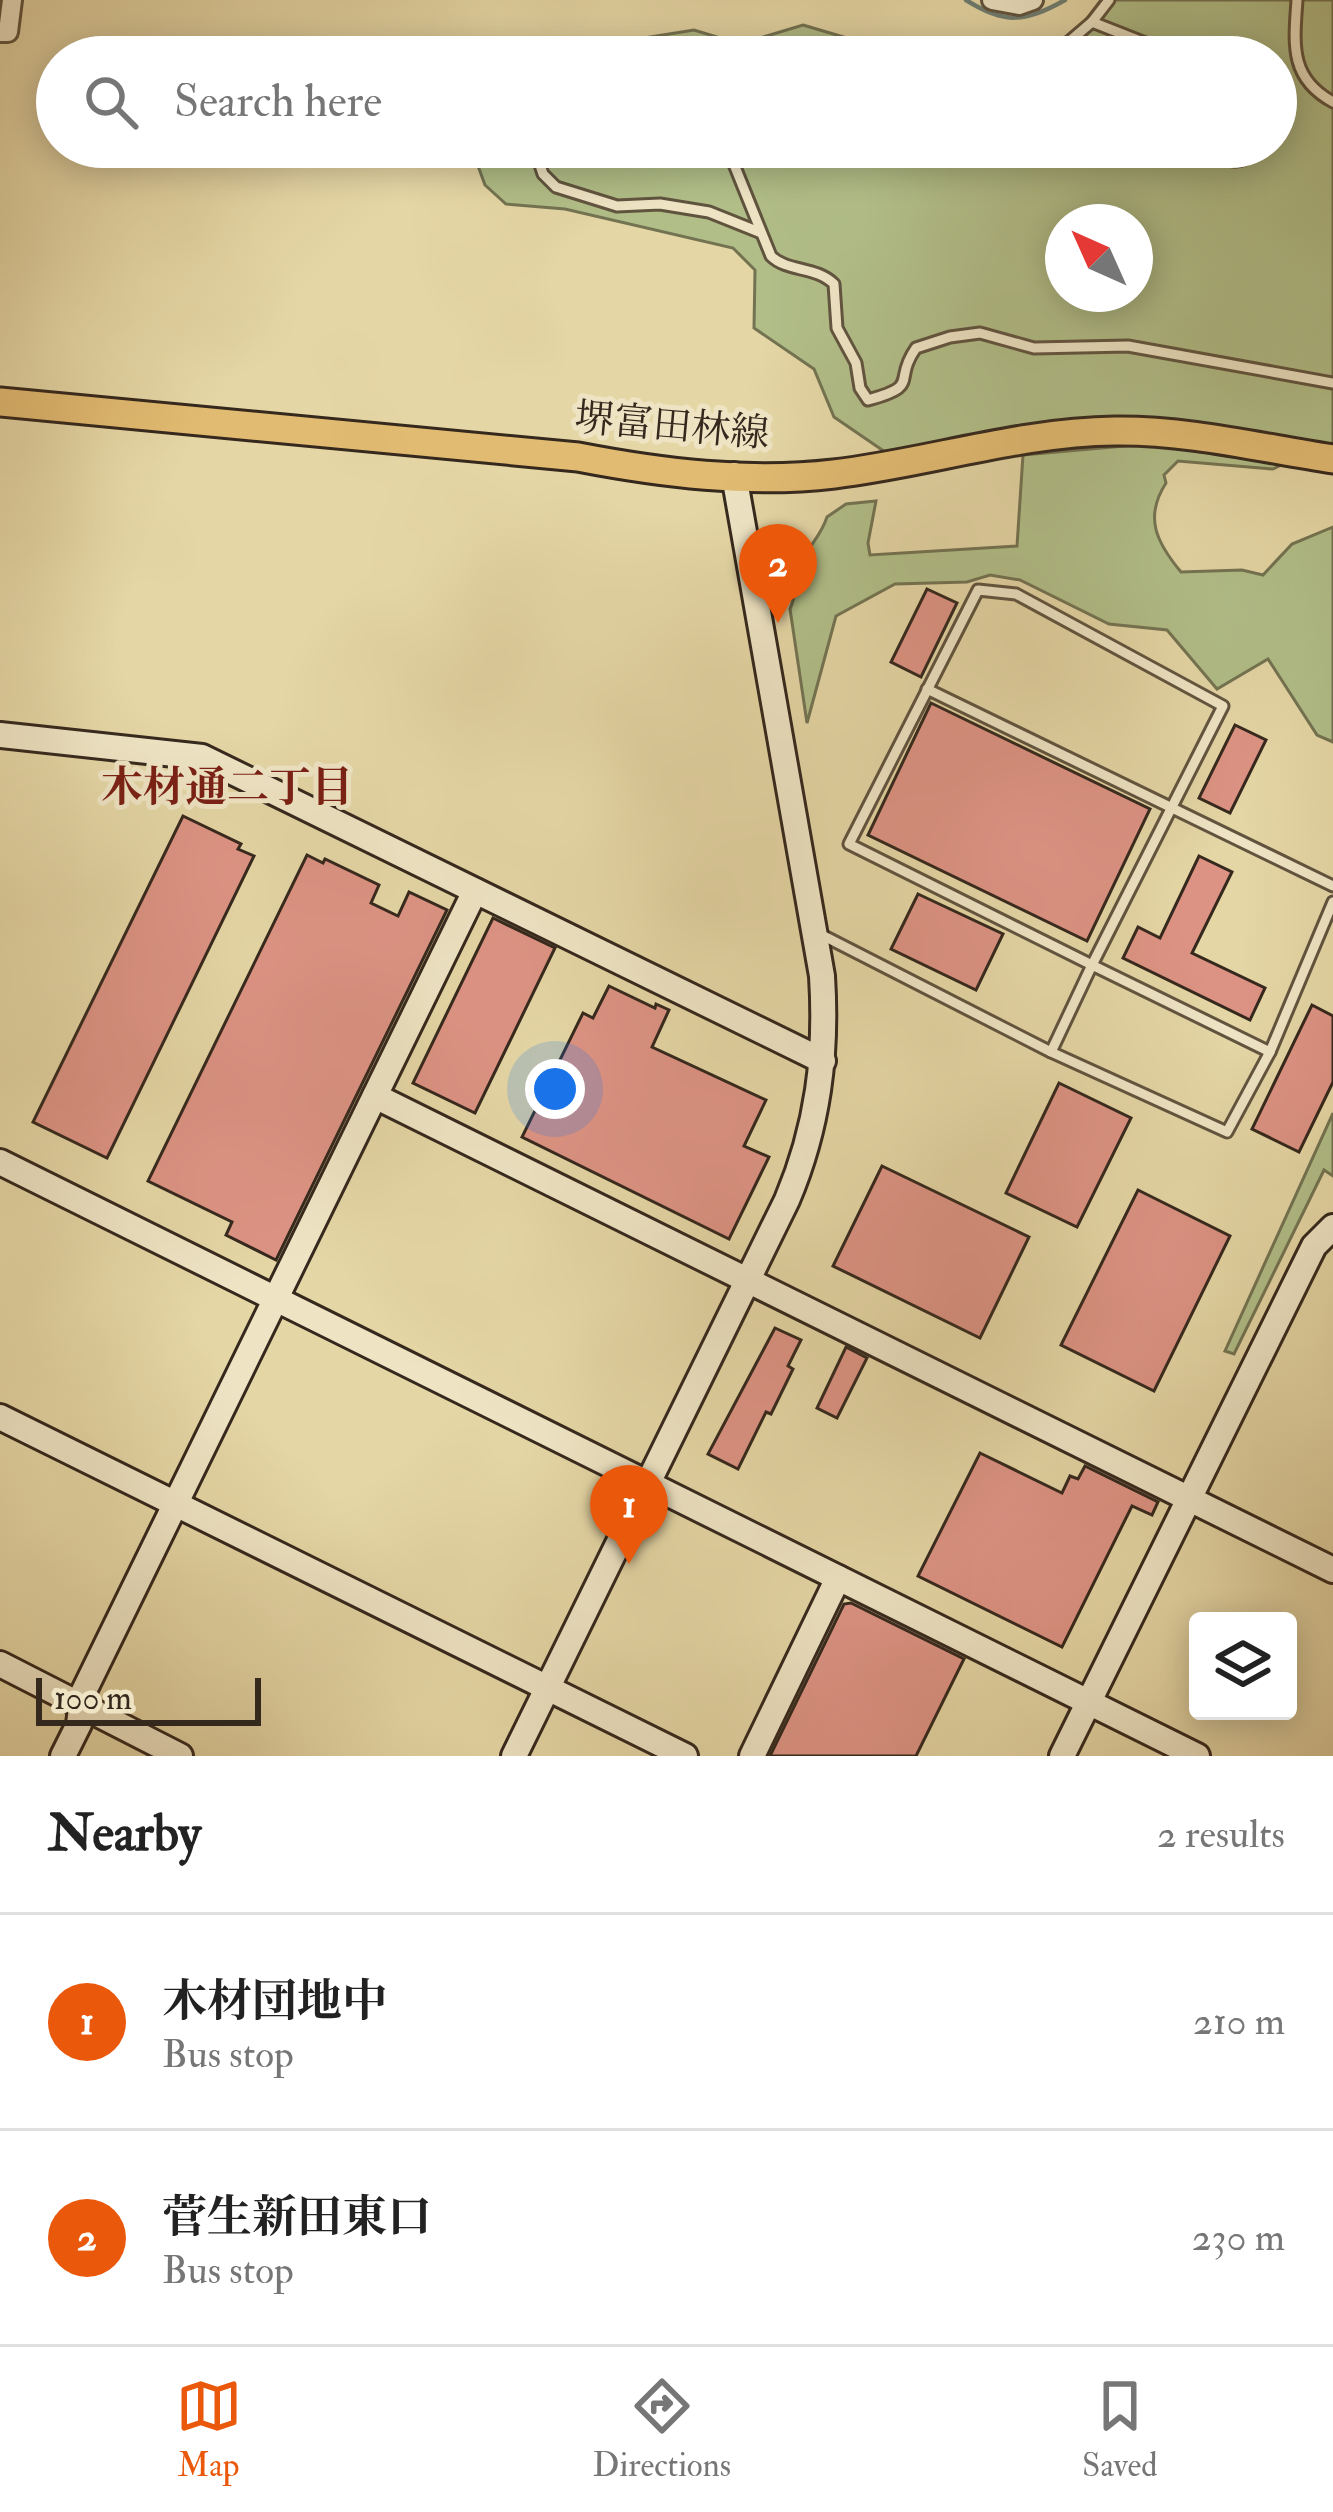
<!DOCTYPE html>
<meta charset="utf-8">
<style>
body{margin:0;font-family:"IM FELL Double Pica","Noto Serif JP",serif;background:#f2f2f2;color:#222}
.controls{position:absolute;right:36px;bottom:36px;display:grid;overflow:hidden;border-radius:12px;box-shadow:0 6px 30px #0003}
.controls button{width:108px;height:108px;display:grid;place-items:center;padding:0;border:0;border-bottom:3px solid #e0e0e0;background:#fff;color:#222;font:60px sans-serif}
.compass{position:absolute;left:1045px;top:204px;width:108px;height:108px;border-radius:50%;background:#fff;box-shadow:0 6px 30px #0003;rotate:315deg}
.scale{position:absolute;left:36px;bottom:30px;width:225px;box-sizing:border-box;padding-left:12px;border:6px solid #35281d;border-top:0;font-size:33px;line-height:42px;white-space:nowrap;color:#35281d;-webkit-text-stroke:9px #eee4c4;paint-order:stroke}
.you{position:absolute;left:555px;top:1089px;width:42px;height:42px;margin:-30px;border:9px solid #fff;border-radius:50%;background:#1a73e8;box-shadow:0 0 0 18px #1a73e833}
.badge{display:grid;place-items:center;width:78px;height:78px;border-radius:50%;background:#ea580c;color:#fff;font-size:39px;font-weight:700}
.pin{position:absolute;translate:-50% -99px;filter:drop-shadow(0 3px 6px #0008)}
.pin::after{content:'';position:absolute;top:63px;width:42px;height:36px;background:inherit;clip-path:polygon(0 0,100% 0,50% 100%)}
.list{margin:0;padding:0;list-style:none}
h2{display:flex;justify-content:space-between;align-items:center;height:156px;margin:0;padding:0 48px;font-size:51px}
h2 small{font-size:39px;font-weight:400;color:#767676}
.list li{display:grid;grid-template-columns:78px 1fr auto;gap:36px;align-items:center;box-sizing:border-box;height:216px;padding:0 48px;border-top:3px solid #e0e0e0}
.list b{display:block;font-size:45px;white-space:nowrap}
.list p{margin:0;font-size:39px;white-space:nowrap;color:#767676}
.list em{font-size:39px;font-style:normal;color:#767676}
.icon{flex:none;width:66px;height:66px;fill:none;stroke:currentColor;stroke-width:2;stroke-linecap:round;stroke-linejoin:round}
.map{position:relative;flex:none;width:1333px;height:1756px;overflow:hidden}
.search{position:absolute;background:#fff;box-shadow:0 6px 30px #0003;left:36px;right:36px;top:36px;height:132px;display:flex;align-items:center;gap:30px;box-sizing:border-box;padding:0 42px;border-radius:66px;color:#767676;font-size:45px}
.sheet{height:588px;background:#fff}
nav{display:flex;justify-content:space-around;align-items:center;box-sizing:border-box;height:168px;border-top:3px solid #e0e0e0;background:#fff;font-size:33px;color:#767676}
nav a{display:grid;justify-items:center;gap:6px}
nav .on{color:#ea580c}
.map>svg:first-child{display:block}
.green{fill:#b1be88;stroke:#737352;stroke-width:3;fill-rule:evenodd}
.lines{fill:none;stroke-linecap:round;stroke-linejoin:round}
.stream{stroke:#6f7e73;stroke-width:4.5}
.building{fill:#dd9384;stroke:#35281d;stroke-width:3}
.lane-casing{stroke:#61543f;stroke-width:15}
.street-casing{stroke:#61543f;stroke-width:24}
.secondary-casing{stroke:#35281d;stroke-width:30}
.primary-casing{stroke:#35281d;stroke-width:33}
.lane{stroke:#eee4c4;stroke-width:9}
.street{stroke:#eee4c4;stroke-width:18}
.secondary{stroke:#eee4c4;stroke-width:24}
.primary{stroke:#e2bb72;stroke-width:27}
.labels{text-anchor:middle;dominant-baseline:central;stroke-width:10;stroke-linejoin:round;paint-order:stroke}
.street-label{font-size:39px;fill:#35281d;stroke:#eee4c4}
.neighbourhood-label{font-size:42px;font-weight:bold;fill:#7a1f14;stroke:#eee4c4}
</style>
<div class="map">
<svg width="1333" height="1756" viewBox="0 0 1333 1756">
<rect width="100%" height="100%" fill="#e5d6a5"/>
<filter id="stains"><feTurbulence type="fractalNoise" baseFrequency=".00167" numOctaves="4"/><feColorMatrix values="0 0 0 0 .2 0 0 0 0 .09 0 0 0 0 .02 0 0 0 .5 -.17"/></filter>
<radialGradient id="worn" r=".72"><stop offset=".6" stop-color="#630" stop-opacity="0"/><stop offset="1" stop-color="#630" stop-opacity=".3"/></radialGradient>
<g class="green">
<path d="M 1101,0 L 1333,0 L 1333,450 L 1251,438 L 888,454 L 834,417 L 814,369 L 754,328 L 755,270 L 733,248 L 565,209 L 506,204 L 485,185 L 471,147 L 1276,147 L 1276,57 L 1045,57 L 1069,42 ZM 1063,222 L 1135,222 L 1135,294 L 1063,294 Z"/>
<path d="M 803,25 L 911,57 L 515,57 L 557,46 L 625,41 L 694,30 L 740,44 Z"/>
<path d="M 1147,444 L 1283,464 L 1273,469 L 1178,461 L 1164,475 L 1166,483 C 1144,517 1156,542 1181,572 L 1242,570 L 1263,575 L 1292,544 L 1333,527 L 1333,742 L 1317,735 L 1268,659 L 1217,689 L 1167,630 L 1109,624 L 1020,580 L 990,575 L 967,582 L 895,584 L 836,616 L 807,723 L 790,609 C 798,592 793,582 798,570 C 804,551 821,537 827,517 L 846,504 L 876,501 L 868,543 L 870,555 L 1017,546 L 1023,455 Z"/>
<path d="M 1333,1113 L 1333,1176 L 1324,1170 L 1234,1354 L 1225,1351 Z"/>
</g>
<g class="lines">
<path class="stream" d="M 966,0 C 1004,24 1025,23 1065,0"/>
</g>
<g class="building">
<path d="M 927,589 L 957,603 L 921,677 L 891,662 Z"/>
<path d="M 931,703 L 1150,809 L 1087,941 L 868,835 Z"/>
<path d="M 1235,725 L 1266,740 L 1230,813 L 1199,798 Z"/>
<path d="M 183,816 L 241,844 L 238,849 L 254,856 L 107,1158 L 33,1122 Z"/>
<path d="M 307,855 L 323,863 L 325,859 L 379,885 L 371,903 L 398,916 L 409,892 L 447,910 L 276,1260 L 226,1235 L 232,1222 L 148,1181 Z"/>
<path d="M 1199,856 L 1232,872 L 1192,953 L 1265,988 L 1250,1020 L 1123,958 L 1138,927 L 1160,938 Z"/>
<path d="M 918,894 L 1003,934 L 976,990 L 891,949 Z"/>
<path d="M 493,918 L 555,948 L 475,1113 L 413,1083 Z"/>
<path d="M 609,986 L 655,1008 L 656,1004 L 669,1010 L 652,1047 L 766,1100 L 744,1146 L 769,1157 L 729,1239 L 522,1137 L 583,1013 L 593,1018 Z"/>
<path d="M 1312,1005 L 1333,1016 L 1333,1082 L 1299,1152 L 1252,1129 Z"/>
<path d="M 1059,1083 L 1131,1118 L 1077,1227 L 1006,1193 Z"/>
<path d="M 882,1166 L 1029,1237 L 980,1338 L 833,1266 Z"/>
<path d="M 1138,1190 L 1230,1236 L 1154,1391 L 1061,1345 Z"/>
<path d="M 775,1328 L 801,1340 L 788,1366 L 793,1369 L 771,1414 L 766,1412 L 738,1469 L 708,1454 Z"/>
<path d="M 846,1347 L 867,1358 L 837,1418 L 817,1408 Z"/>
<path d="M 980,1453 L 1062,1493 L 1070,1476 L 1078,1479 L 1085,1466 L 1158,1502 L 1152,1515 L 1132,1506 L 1062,1647 L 918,1576 Z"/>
<path d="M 851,1603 L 964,1659 L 916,1756 L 770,1756 L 844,1604 Z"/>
</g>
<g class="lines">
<defs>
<g id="lane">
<path d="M 1109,0 L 1092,22 L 1181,57"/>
<path d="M 1297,0 C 1294,44 1289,78 1333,102"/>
<path d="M 548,57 L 617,53 L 742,57"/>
<path d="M 1051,57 L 1092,22"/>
<path d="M 534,147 L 543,174 L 556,187 L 617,206 L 660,204 L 709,212 L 759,232"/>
<path d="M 727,147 L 771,256 C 787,272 816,266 834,284 L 837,328 L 856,363 L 860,388 L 868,400 C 922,385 892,382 916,348 L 950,337 L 980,333 L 1034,348 L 1128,346 L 1333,383"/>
<path d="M 1213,147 C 1223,158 1230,165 1245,159 L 1246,147"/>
<path d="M 978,590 L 1016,594 L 1223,706 L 1092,965 L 849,844 Z"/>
<path d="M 927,689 L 1333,886"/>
<path d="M 818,933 L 1051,1052 L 1227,1132 L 1270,1052 L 1333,902"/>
<path d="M 1051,1052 L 1092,965 L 1270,1052"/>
</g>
<g id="street">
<path d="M 992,0 L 1019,5 L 1033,0"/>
<path d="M 0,32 L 8,32 L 12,0"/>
</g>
<g id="secondary">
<path d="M 0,735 L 202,757 L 823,1061"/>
<path d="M 375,1096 L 1333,1570"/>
<path d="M 0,1162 L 1197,1756"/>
<path d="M 0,1417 L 685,1756"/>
<path d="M 0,1664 L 180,1756"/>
<path d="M 63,1756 L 79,1724 L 83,1693 L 475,891"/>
<path d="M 514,1756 L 787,1200 C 818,1127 827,1055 822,976 L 734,475"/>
<path d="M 752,1756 L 838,1578"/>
<path d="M 1062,1756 L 1314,1246 L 1333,1227"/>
</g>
<path id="primary" d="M 0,402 L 578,457 C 661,473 749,484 834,474 C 927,463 1020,432 1115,431 C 1188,430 1261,448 1333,459"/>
</defs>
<use href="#lane" class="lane-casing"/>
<use href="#street" class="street-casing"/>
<use href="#secondary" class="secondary-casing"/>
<use href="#primary" class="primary-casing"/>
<use href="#lane" class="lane"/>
<use href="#street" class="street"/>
<use href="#secondary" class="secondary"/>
<use href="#primary" class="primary"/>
</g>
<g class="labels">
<g class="street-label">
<text transform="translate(672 426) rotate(5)">堺富田林線</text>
</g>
<g class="neighbourhood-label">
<text x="227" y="788">木材通二丁目</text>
</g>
</g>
<rect width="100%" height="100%" filter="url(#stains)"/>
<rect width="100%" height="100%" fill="url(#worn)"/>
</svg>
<div class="controls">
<button><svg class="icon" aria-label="layers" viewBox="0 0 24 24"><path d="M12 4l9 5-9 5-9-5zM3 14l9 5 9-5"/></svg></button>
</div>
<svg class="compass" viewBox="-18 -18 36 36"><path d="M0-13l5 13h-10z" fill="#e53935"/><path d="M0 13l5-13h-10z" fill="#767676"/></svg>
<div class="scale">100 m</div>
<div class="you"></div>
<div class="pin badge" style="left:629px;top:1564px">1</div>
<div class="pin badge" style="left:778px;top:623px">2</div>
<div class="search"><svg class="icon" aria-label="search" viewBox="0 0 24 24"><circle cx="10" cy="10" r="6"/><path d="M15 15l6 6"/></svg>Search here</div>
</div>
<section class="sheet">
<h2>Nearby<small>2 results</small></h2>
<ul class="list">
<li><span class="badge">1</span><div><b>木材団地中</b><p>Bus stop</p></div><em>210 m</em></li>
<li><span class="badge">2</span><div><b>菅生新田東口</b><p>Bus stop</p></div><em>230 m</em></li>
</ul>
</section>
<nav>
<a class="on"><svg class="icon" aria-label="map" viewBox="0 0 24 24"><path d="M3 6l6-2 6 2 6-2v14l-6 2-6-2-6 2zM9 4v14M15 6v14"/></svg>Map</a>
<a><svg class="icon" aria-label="directions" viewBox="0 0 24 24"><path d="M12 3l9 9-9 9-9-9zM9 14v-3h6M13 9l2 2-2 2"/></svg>Directions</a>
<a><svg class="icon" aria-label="saved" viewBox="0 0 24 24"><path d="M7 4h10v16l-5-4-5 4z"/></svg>Saved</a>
</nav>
